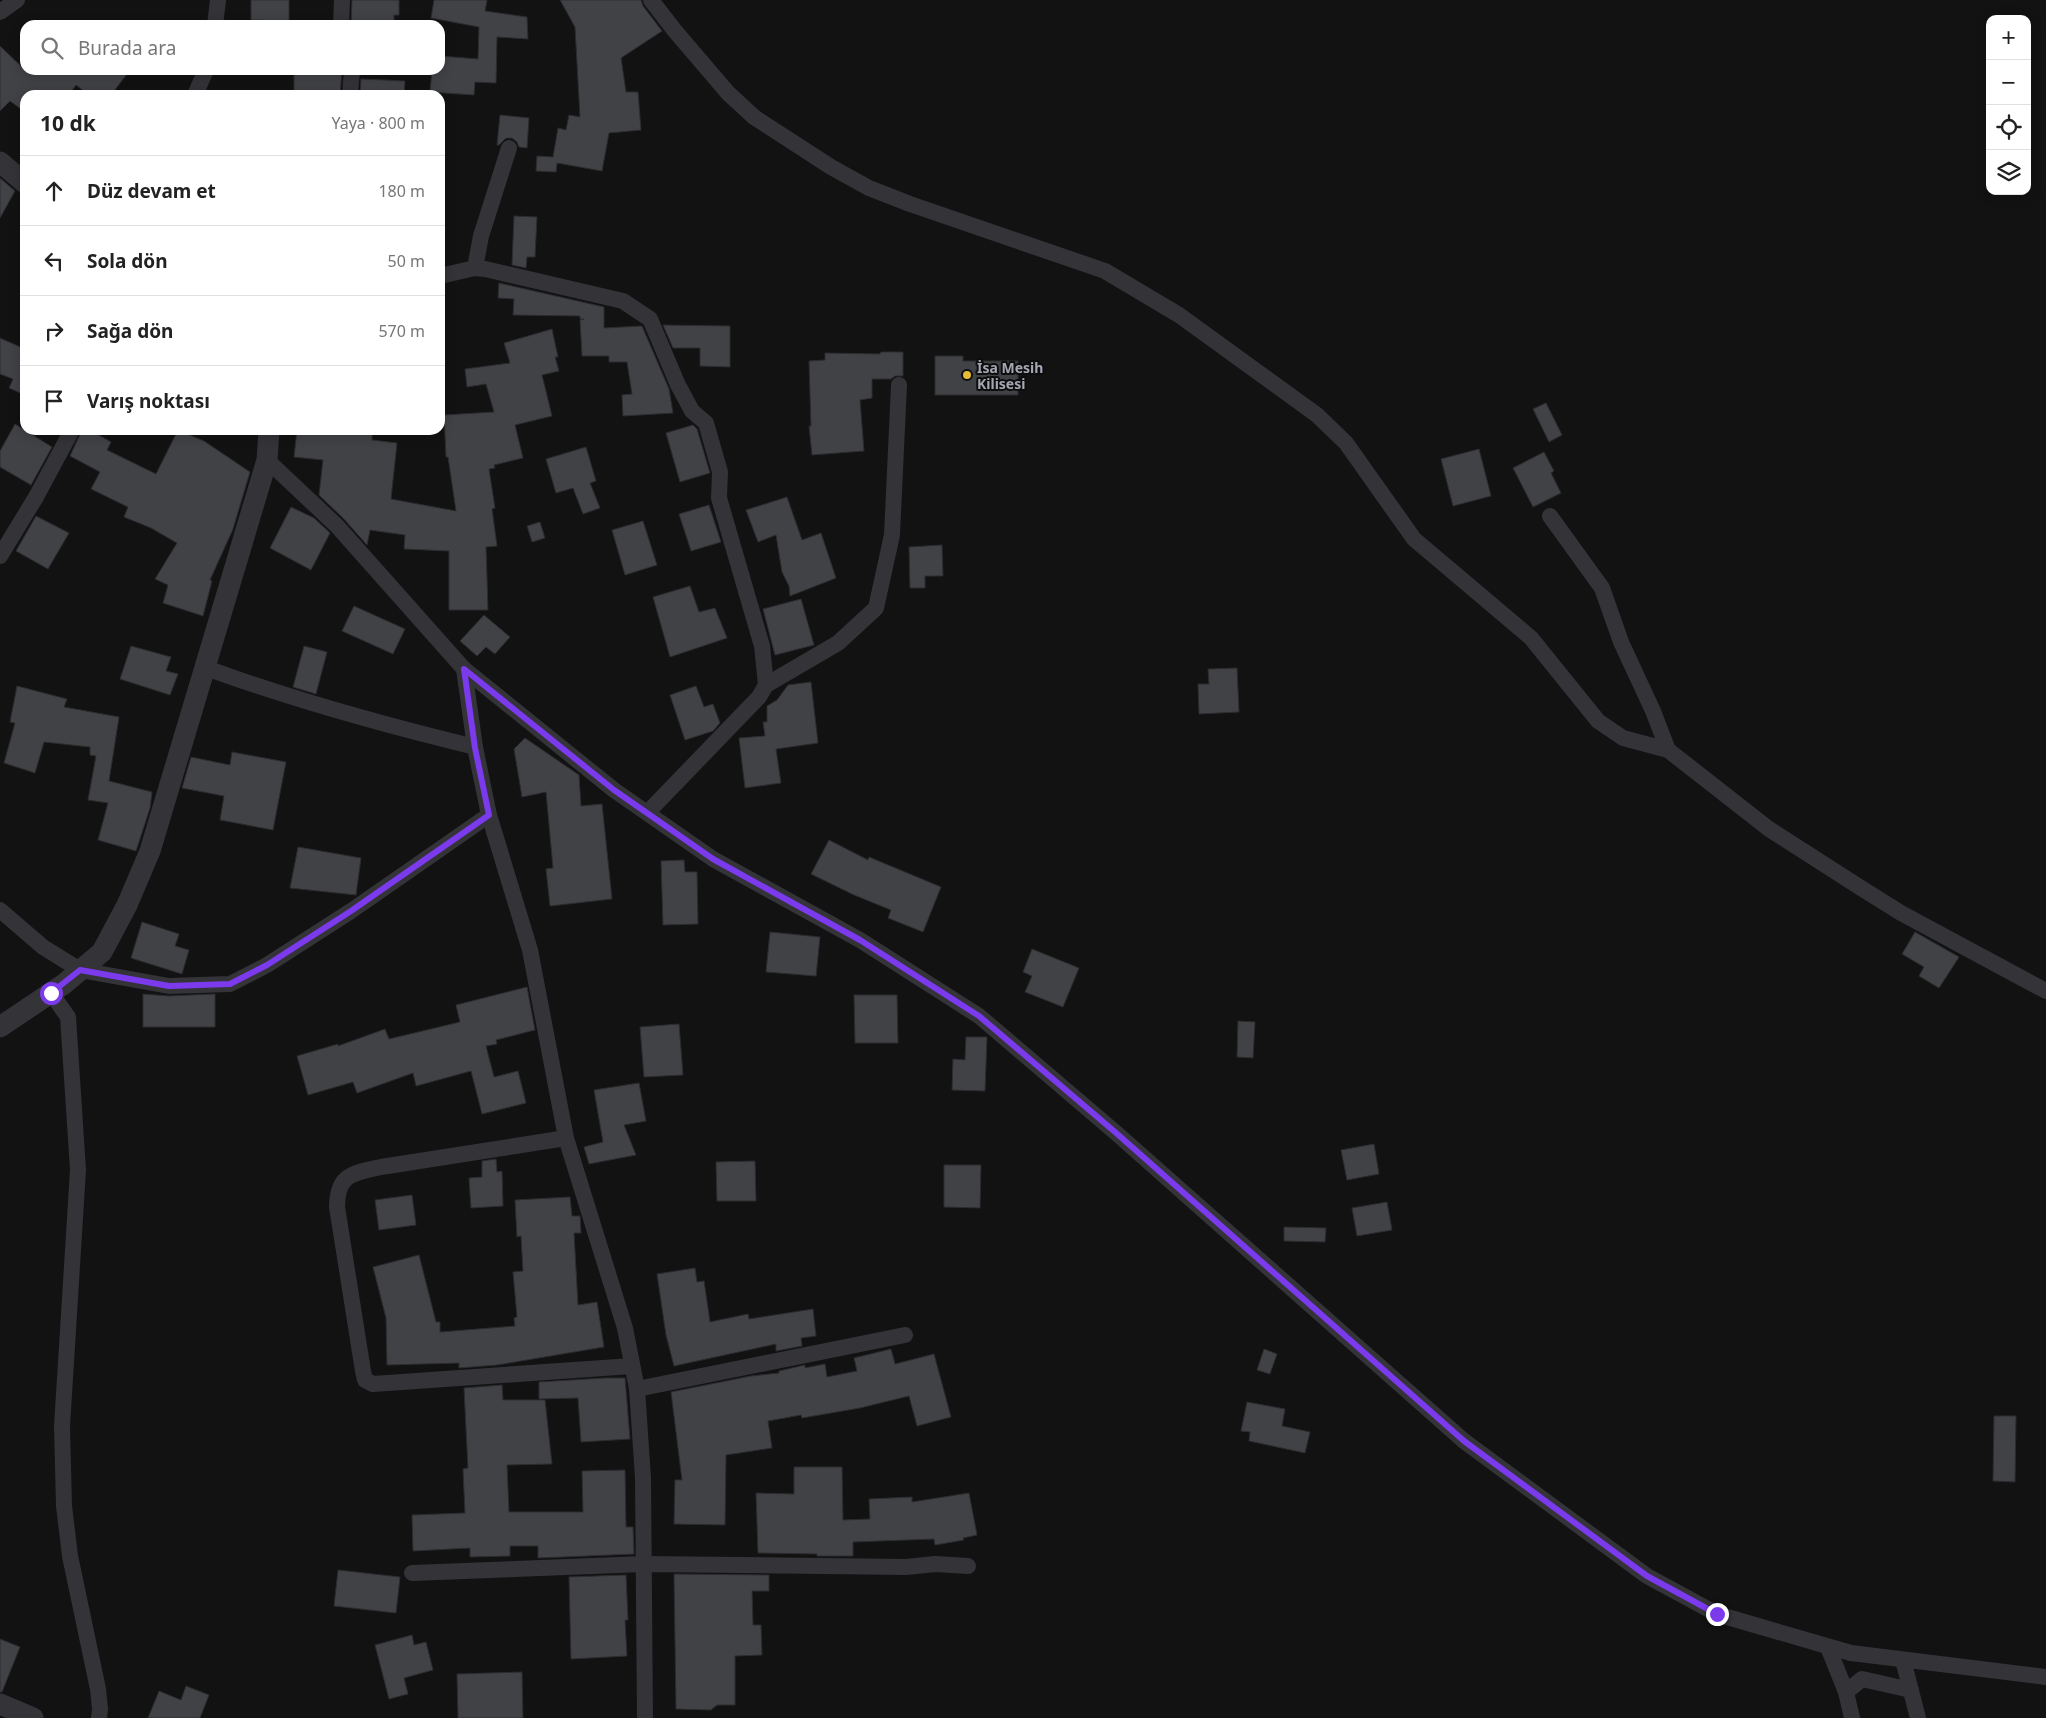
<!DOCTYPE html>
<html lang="tr">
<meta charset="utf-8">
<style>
body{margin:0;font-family:"Noto Sans",sans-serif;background:#f2f2f2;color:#222}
.controls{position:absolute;right:15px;top:15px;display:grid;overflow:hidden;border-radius:10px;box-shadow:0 2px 12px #0003}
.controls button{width:45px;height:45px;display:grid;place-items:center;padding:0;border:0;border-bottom:1px solid #e0e0e0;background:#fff;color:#222;font:25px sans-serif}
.stop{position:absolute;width:15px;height:15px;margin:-11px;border:4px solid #7c3aed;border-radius:50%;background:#fff}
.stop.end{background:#7c3aed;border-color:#fff;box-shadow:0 1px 5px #0008}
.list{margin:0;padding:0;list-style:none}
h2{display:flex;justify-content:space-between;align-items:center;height:65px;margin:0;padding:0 20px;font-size:21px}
h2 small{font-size:16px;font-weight:400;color:#767676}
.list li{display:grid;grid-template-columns:32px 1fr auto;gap:15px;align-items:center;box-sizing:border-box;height:70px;padding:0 20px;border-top:1px solid #e0e0e0}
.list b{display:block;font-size:19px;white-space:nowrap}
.list em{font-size:16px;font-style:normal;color:#767676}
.icon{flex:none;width:28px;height:28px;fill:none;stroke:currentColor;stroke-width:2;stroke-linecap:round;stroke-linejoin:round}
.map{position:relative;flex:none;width:2046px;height:1718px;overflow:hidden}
.search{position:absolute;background:#fff;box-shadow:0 2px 12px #0003;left:20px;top:20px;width:425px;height:55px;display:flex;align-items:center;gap:12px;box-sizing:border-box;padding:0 18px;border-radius:15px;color:#767676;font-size:19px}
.panel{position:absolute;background:#fff;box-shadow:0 2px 12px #0003;left:20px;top:90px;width:425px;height:345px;border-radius:15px}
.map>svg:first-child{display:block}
.building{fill:#414246;stroke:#2c2c2f}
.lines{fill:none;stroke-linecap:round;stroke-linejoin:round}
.minor{stroke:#333338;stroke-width:16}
.tertiary{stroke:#333338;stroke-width:21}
.route{stroke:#7c3aed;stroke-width:6}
.poi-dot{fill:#e7bd36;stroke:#0d0d0e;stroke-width:2}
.labels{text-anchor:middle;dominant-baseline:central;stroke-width:4;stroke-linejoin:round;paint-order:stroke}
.poi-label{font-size:14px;font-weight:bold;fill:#a4a7b3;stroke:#0d0d0e;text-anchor:start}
</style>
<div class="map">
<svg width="2046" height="1718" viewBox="0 0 2046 1718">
<rect width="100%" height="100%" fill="#121213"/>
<g class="building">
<path d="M 251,0 L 289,0 L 289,21 L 251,20 Z"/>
<path d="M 352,0 L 399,0 L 399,15 L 394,15 L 394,25 L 351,25 Z"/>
<path d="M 434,0 L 487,0 L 485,11 L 527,17 L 528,39 L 497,37 L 496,83 L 475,82 L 474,95 L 430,92 L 432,70 L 440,70 L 440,56 L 478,59 L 479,27 L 431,18 Z"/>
<path d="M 560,0 L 641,0 L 643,6 L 662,31 L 621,58 L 626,92 L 638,92 L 641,130 L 609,133 L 602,171 L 557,163 L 556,172 L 536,171 L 537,156 L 553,157 L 558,128 L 566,130 L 569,115 L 580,117 L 575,27 Z"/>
<path d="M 0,46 L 25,70 L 130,70 L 111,95 L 89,95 L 76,85 L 69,95 L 25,95 L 25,112 L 10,101 L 0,111 Z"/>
<path d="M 294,70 L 342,70 L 340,95 L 294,95 Z"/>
<path d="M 361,79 L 405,81 L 404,95 L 360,95 Z"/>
<path d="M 500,115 L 529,118 L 527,148 L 519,147 L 517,142 L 512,138 L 506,138 L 499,145 L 497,145 Z"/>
<path d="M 0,178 L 15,191 L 0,218 Z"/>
<path d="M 514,216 L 537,217 L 535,257 L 527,257 L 526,268 L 512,265 Z"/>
<path d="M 499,283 L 604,307 L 604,328 L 642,326 L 669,389 L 673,413 L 623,416 L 622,395 L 632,394 L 627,362 L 609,362 L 609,356 L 582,356 L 580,320 L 584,319 L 580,319 L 580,316 L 513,315 L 514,299 L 498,298 Z"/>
<path d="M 663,325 L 730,326 L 730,367 L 700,366 L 700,348 L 673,348 Z"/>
<path d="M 552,329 L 558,357 L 555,357 L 559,371 L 542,375 L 552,416 L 515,425 L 523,458 L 494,465 L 495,468 L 489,469 L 495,508 L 492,509 L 497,546 L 486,547 L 488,610 L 449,610 L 449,551 L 404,549 L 405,535 L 370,530 L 367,545 L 344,519 L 319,495 L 323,460 L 294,457 L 297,430 L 372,430 L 372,440 L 397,443 L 391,499 L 456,511 L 448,457 L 446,457 L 444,415 L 494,412 L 486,384 L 467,387 L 465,369 L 510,363 L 504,343 Z"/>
<path d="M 0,338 L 25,349 L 25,395 L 9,388 L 13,379 L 0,374 Z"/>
<path d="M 881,352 L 903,352 L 903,376 L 895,376 L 891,379 L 872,379 L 872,398 L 860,400 L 864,451 L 812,455 L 809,426 L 811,426 L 809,361 L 825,360 L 825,353 L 880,354 Z"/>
<path d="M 935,356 L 963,356 L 963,361 L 1018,361 L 1018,395 L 935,395 Z"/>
<path d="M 1546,403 L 1562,435 L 1549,442 L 1533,409 Z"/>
<path d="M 15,424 L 52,447 L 31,485 L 0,467 L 0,451 Z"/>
<path d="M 693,425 L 697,429 L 710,473 L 680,482 L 666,433 Z"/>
<path d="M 82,430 L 90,430 L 111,442 L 107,450 L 156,474 L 178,430 L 204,441 L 250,472 L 233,529 L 210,580 L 212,581 L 203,616 L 163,603 L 168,585 L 155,579 L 177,543 L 151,528 L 124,517 L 128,507 L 91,489 L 100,472 L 70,456 Z"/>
<path d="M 586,447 L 596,481 L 590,483 L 600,508 L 583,514 L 573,488 L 556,493 L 546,459 Z"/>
<path d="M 1479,449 L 1491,496 L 1453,506 L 1441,459 Z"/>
<path d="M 1544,452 L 1554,471 L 1551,473 L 1561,493 L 1533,507 L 1513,468 Z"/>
<path d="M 787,497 L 802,540 L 821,533 L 836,578 L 790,596 L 789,586 L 782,572 L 776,535 L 758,542 L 746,510 Z"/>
<path d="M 709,505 L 721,542 L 691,551 L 679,514 Z"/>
<path d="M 291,507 L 314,518 L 330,533 L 311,570 L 270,548 Z"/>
<path d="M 36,516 L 69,533 L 48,569 L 16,551 Z"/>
<path d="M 643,521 L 657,565 L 625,575 L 612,530 Z"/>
<path d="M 540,522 L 545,538 L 532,542 L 527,526 Z"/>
<path d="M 942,545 L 943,576 L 925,576 L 925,588 L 910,588 L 909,547 Z"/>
<path d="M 690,586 L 699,612 L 715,608 L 727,638 L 670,657 L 653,597 Z"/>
<path d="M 801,599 L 814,645 L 775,655 L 763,609 Z"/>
<path d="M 354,606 L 405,629 L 393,654 L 342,631 Z"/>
<path d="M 484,615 L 510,637 L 495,654 L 486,647 L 477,656 L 460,641 Z"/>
<path d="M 131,646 L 171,657 L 166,671 L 178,674 L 170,695 L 120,679 Z"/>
<path d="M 304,646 L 327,652 L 316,694 L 293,687 Z"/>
<path d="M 1237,668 L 1239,712 L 1199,714 L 1198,684 L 1209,684 L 1208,669 Z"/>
<path d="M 811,682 L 818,743 L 776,749 L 781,783 L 745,788 L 739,738 L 765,736 L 763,722 L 767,722 L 767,706 L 777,700 L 788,685 Z"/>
<path d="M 17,686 L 67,699 L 64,707 L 119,717 L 109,781 L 152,792 L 150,808 L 136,851 L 98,840 L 108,803 L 88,800 L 96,756 L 90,755 L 90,747 L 44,742 L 35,773 L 4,763 L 15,723 L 10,722 Z"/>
<path d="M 696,686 L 704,707 L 713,704 L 720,723 L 713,731 L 685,740 L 670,695 Z"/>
<path d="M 525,738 L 579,775 L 581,806 L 602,804 L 612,899 L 550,906 L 546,869 L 553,868 L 546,792 L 522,797 L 514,749 Z"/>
<path d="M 232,752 L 286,762 L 273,830 L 220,820 L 224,796 L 182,788 L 191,757 L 230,765 Z"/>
<path d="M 829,840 L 868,860 L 869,857 L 941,887 L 923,932 L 888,918 L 891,910 L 854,895 L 811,874 Z"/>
<path d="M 298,847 L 361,858 L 356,895 L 290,888 Z"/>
<path d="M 684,860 L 685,872 L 697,872 L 698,924 L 663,925 L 661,861 Z"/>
<path d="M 142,922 L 179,934 L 175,946 L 189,950 L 182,974 L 131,958 Z"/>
<path d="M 770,932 L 820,937 L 816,976 L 766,972 Z"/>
<path d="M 1915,932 L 1959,957 L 1939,988 L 1919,976 L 1924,967 L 1902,954 Z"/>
<path d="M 1032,949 L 1079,968 L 1063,1007 L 1025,992 L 1032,976 L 1023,972 Z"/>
<path d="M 527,987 L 535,1030 L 496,1040 L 497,1044 L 486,1046 L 494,1077 L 518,1071 L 526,1103 L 482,1114 L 471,1071 L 416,1086 L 413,1073 L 357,1093 L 353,1082 L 308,1095 L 297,1056 L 338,1044 L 338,1046 L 385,1029 L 389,1039 L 460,1022 L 456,1005 Z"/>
<path d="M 143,994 L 169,996 L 215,994 L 215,1027 L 143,1027 Z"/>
<path d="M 854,995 L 897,995 L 898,1043 L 855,1043 Z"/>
<path d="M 1238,1021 L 1255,1022 L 1253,1058 L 1237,1057 Z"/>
<path d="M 679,1024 L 683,1075 L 644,1077 L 640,1027 Z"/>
<path d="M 966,1037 L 987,1037 L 985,1091 L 952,1090 L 953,1059 L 965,1060 Z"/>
<path d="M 639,1083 L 646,1121 L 624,1125 L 636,1155 L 589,1164 L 584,1147 L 603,1142 L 594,1090 Z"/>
<path d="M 1374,1144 L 1379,1174 L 1347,1180 L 1341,1150 Z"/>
<path d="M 496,1159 L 497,1172 L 502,1171 L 503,1206 L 471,1208 L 469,1178 L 482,1177 L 482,1161 Z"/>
<path d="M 755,1161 L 756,1201 L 717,1201 L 716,1162 Z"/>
<path d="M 944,1165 L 981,1165 L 980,1208 L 944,1207 Z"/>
<path d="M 412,1195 L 416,1225 L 379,1230 L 375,1200 Z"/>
<path d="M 570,1197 L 572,1216 L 580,1216 L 581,1233 L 574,1233 L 578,1305 L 597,1302 L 604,1347 L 497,1365 L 459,1368 L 459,1363 L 387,1365 L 386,1318 L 373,1267 L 419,1255 L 436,1322 L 440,1322 L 440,1332 L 515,1326 L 514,1318 L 517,1317 L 513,1272 L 523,1271 L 521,1236 L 517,1237 L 515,1200 Z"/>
<path d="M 1387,1202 L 1392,1230 L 1357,1236 L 1352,1208 Z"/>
<path d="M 1284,1227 L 1326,1228 L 1325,1242 L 1284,1241 Z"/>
<path d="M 695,1268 L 697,1282 L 704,1281 L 710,1322 L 748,1314 L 749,1319 L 813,1309 L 816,1336 L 801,1338 L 802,1346 L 776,1351 L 776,1344 L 674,1366 L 666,1335 L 657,1274 Z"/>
<path d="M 891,1349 L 895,1364 L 934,1354 L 951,1417 L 917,1426 L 909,1396 L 860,1408 L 802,1418 L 801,1415 L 768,1421 L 772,1448 L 726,1455 L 725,1525 L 674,1524 L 675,1480 L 682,1480 L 671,1392 L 751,1376 L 779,1373 L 779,1371 L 805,1365 L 805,1368 L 825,1364 L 827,1377 L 857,1371 L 854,1358 Z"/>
<path d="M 1264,1349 L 1277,1354 L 1270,1374 L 1257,1370 Z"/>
<path d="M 605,1378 L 625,1378 L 630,1439 L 581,1442 L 578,1398 L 539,1399 L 539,1382 Z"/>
<path d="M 502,1385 L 503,1400 L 545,1400 L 552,1464 L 507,1465 L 509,1512 L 583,1512 L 582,1471 L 625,1470 L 626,1527 L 633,1527 L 634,1554 L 538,1558 L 538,1546 L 510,1546 L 510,1556 L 470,1557 L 470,1548 L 413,1551 L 412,1515 L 465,1513 L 463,1469 L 468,1468 L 464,1388 Z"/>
<path d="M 1247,1402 L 1285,1409 L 1282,1426 L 1310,1432 L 1305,1453 L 1249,1441 L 1250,1432 L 1241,1431 Z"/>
<path d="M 1994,1416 L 2016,1416 L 2015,1482 L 1993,1481 Z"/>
<path d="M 794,1467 L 842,1467 L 843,1520 L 870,1519 L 869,1499 L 912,1497 L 912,1502 L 969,1493 L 977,1535 L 963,1538 L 964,1540 L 935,1545 L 934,1539 L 853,1542 L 853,1556 L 817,1556 L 817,1554 L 758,1553 L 756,1493 L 794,1494 Z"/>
<path d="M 338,1570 L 400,1577 L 396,1613 L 334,1606 Z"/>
<path d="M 674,1574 L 769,1575 L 769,1591 L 752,1591 L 753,1625 L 761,1625 L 762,1655 L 735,1656 L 735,1705 L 717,1705 L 711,1710 L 676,1709 Z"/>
<path d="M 626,1575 L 628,1620 L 625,1620 L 627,1656 L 571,1659 L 569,1577 Z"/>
<path d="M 412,1635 L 414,1645 L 426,1642 L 433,1670 L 404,1678 L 408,1694 L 389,1699 L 375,1645 Z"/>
<path d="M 0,1639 L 20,1647 L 2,1692 L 0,1692 Z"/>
<path d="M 522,1672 L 523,1718 L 458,1718 L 457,1674 Z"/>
<path d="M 186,1686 L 209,1695 L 200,1718 L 148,1718 L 159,1691 L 181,1700 Z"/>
</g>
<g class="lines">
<g class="minor">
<path d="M 651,0 L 675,31 L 728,93 L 754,117 L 831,167 L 869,188 L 910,204 L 1105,271 L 1179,315 L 1317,415 L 1346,443 L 1414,539 L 1531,638 L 1598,721 L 1623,738 L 1668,750 L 1769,829 L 1861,888 L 1901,913 L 2046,991"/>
<path d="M 0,12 L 17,0"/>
<path d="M 215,25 L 218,0"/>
<path d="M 341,25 L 342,0"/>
<path d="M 195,95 L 206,70"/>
<path d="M 350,95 L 352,70"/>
<path d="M 475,268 L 481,236 L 509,148"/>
<path d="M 440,276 L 475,268 L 485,269 L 623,301 L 650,319 L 678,385 L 692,411 L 706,423 L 720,472 L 719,498 L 762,646 L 766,685 L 759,697 L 648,812"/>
<path d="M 267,460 L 337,526 L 464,669 L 614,790 L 713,859 L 860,940 L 979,1016 L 1115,1132 L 1464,1441 L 1647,1576 L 1717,1614 L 1851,1653 L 2046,1677"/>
<path d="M 1550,516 L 1602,588 L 1621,642 L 1653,711 L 1668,750"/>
<path d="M 0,556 L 36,497 L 72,430"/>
<path d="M 206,668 C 294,700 384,725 475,747"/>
<path d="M 464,669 L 475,747 L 489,815 L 530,950 L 566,1138 L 625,1328 L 637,1389 L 643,1478 L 645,1718"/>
<path d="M 766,685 L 838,643 L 876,608 L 892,535 L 899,385"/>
<path d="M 0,910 L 43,947 L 80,970 L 169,986 L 230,984 L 267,965 L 351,911 L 489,815"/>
<path d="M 51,993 L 68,1017 L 78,1170 L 62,1426 L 64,1506 L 70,1556 L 98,1689 L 100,1709 L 99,1718"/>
<path d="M 566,1138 L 381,1167 C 353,1173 337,1174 337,1207 L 363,1371 L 365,1380 L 373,1384 L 632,1366"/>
<path d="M 637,1389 L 905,1335"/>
<path d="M 412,1573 L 644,1564 L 906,1567 L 935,1564 L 968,1566"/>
<path d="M 1828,1647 L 1846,1692"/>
<path d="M 1903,1660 L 1918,1718"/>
<path d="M 1852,1718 L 1846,1692 L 1862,1679 L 1911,1690"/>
</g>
<g class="tertiary">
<path d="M 0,162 L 25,183"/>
<path d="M 0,1027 L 64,984 L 102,952 L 127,905 L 150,851 L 267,460 L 269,430"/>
<path d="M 0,1704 L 33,1718"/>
</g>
</g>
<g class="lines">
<path class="route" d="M 51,993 L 80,970 L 169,986 L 230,984 L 267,965 L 351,911 L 489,815 L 475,748 L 464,669 L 614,790 L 713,859 L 860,940 L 979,1016 L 1115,1132 L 1464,1441 L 1647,1576 L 1717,1614"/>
</g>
<circle class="poi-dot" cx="967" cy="375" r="5"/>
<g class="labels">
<g class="poi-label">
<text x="977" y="367">İsa Mesih<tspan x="977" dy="16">Kilisesi</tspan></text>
</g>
</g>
</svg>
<div class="controls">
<button>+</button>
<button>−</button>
<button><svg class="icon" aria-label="locate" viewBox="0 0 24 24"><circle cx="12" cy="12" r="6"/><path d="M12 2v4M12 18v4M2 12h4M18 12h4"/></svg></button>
<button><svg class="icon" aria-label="layers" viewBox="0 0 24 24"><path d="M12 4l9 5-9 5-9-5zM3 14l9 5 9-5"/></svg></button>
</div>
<div class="stop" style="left:51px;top:993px"></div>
<div class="stop end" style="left:1717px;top:1614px"></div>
<div class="search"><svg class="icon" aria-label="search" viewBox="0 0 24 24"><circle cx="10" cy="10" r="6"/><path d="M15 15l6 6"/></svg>Burada ara</div>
<section class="panel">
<h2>10 dk<small>Yaya · 800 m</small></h2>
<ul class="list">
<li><svg class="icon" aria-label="ahead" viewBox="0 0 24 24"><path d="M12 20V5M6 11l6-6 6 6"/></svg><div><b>Düz devam et</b></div><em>180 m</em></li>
<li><svg class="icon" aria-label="left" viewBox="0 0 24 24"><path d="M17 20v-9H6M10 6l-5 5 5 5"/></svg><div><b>Sola dön</b></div><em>50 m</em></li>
<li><svg class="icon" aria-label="right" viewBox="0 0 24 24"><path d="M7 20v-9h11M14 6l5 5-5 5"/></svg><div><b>Sağa dön</b></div><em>570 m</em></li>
<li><svg class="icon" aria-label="arrive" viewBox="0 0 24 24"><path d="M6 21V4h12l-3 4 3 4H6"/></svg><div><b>Varış noktası</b></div></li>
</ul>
</section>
</div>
